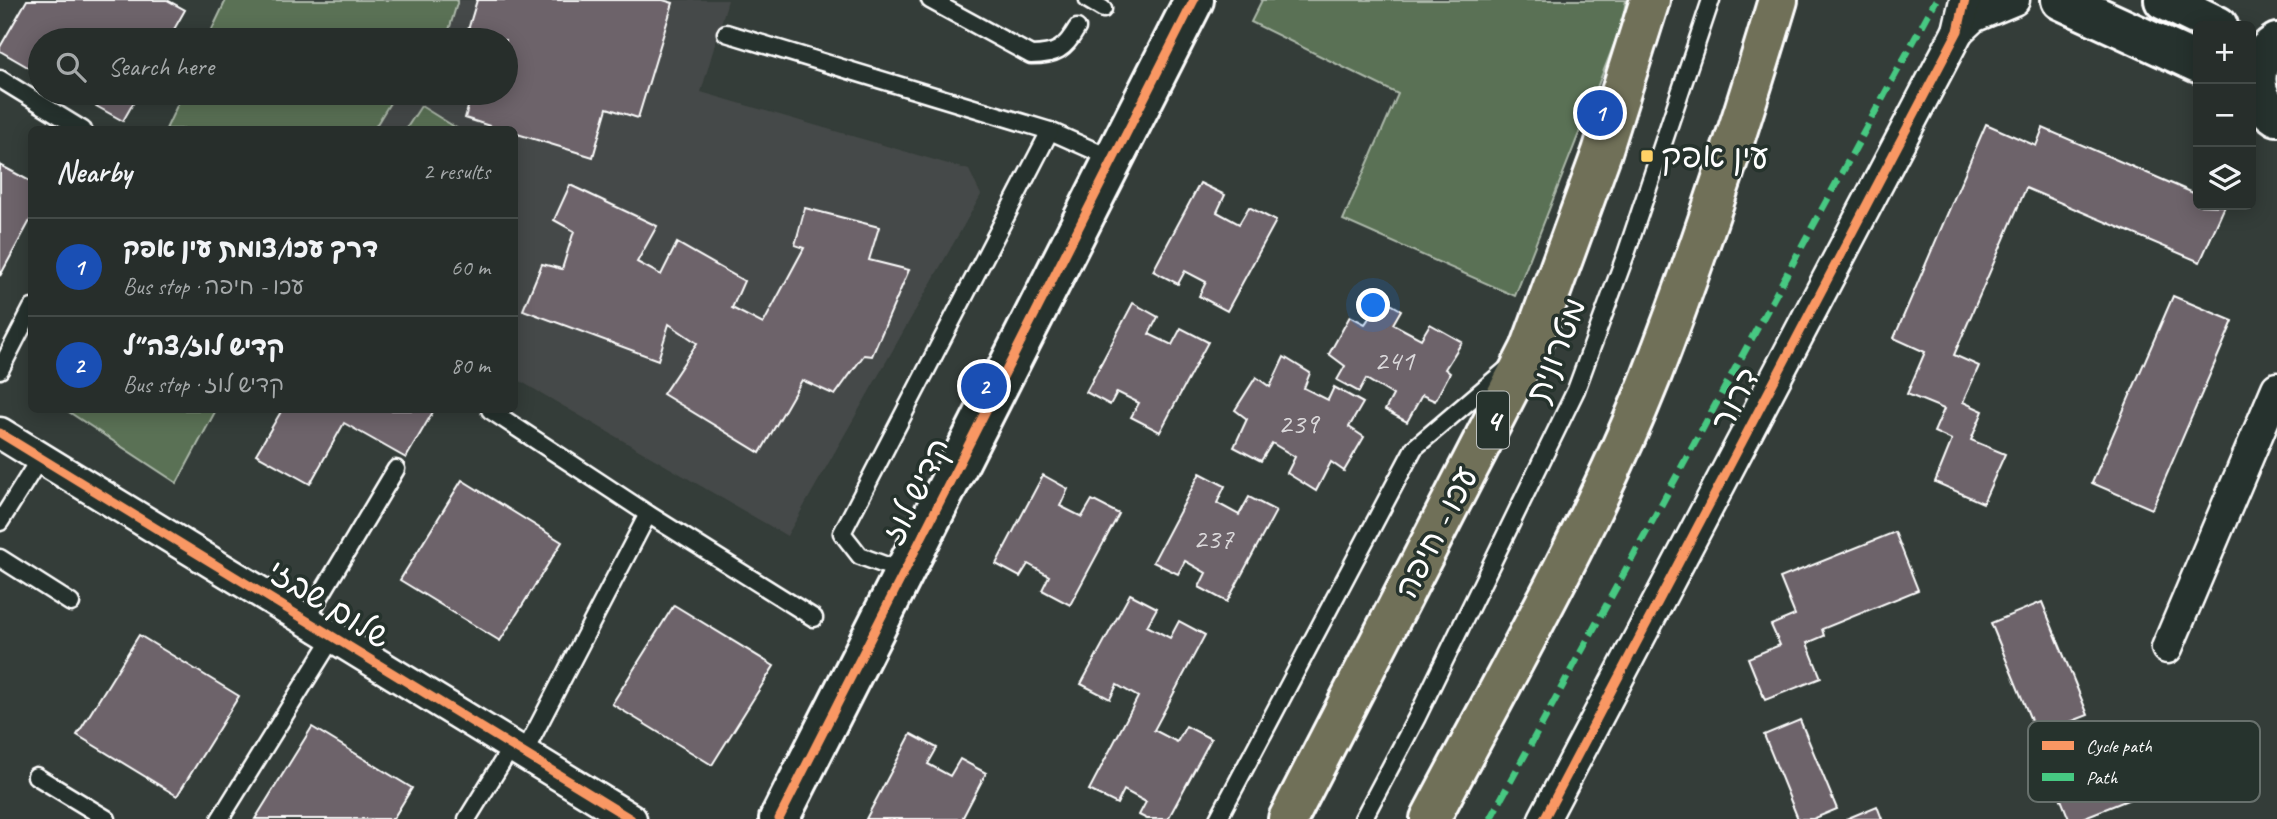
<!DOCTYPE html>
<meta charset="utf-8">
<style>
body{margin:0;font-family:Caveat,"Playpen Sans Hebrew",sans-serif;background:#333a37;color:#f1f3f6}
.controls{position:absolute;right:21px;top:21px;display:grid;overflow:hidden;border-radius:10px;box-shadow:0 4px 18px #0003}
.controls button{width:63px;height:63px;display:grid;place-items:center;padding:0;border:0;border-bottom:2px solid #434a47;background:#272e2b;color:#f1f3f6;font:35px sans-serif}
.you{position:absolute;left:1374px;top:306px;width:24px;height:24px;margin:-18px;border:5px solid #fff;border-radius:50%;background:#1a73e8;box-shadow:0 0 0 10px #1a73e833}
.badge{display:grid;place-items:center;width:46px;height:46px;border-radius:50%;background:#e69b98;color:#fff;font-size:23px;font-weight:700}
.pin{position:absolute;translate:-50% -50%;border:4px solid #fff;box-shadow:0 2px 7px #0006}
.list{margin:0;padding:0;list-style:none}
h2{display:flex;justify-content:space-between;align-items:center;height:91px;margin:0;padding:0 28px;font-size:30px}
h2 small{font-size:23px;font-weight:400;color:#a4a8a9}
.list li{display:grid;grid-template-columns:46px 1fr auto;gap:21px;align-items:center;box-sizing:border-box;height:98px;padding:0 28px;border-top:2px solid #434a47}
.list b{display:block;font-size:26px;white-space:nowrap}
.list p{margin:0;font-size:23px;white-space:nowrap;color:#a4a8a9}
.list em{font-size:23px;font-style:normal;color:#a4a8a9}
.icon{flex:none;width:38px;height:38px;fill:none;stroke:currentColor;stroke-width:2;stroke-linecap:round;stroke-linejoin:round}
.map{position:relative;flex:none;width:2277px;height:819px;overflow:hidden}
.search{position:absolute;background:#272e2b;box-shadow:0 4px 18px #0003;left:28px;top:28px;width:490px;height:77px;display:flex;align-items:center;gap:18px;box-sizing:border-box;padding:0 24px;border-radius:38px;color:#a4a8a9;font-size:26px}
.panel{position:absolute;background:#272e2b;box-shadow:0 4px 18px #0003;left:28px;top:126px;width:490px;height:287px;border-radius:10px}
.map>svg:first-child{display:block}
.built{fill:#454948}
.green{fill:#5a7155;stroke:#acb8aa;stroke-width:2}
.building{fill:#6d646b;stroke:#fff;stroke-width:2}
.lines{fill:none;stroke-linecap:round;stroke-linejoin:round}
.lane-casing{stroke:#fff;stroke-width:21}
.street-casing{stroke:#fff;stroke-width:35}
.secondary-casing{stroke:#fff;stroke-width:44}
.highway-casing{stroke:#fff;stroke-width:44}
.lane{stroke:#26332d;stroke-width:16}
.street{stroke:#26332d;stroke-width:30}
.secondary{stroke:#26332d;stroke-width:38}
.highway{stroke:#706f59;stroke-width:38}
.quiet{stroke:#46c982;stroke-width:7;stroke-dasharray:14 7;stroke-linecap:butt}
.cycleway-casing{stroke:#26332d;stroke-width:13}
.cycleway{stroke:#f99763;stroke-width:9}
.poi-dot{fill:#ffd166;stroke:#26332d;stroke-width:2.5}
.labels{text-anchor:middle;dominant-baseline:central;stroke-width:7;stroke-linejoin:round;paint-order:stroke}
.number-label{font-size:30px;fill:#dad8da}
.shield{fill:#26332d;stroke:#bec2c0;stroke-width:2}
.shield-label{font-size:32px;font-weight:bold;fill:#fff}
.poi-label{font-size:33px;fill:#fff;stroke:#26332d;text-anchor:start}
.street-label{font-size:33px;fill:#fff;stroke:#26332d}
.key{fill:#26332d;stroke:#67706c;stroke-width:2}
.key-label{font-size:19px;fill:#fff}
</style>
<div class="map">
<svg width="2277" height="819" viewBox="0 0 2277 819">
<rect width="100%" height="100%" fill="#343d39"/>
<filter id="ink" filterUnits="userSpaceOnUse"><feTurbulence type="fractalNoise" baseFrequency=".0143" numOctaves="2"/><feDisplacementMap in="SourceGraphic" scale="14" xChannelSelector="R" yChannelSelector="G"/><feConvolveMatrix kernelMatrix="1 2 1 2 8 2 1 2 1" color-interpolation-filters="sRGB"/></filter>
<g filter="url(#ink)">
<path class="built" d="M 458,0 L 728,0 L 701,92 L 969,170 L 981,195 L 787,536 L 515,378 L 514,130 L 374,130 L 396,93 L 506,93 L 506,40 L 446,40 Z"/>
<g class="green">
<path d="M 226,0 L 458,0 L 446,40 L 207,40 Z"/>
<path d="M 1262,0 L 1626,0 L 1622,24 L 1515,296 L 1343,220 L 1398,94 L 1251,22 Z"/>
<path d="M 183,93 L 396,93 L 374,129 L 166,129 Z"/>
<path d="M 421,106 L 458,129 L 406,129 Z"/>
<path d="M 66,410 L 216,410 L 177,483 Z"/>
</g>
<g class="building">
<path d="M 27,0 L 167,0 L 185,10 L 168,40 L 40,40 L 40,74 L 0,51 L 0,47 Z"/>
<path d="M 477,0 L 663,0 L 673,3 L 638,118 L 607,108 L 593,157 L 514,133 L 514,130 L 502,130 L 465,118 L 472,93 L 506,93 L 506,40 L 465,40 Z"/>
<path d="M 73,93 L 139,93 L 123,121 Z"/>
<path d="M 1986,124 L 2036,146 L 2043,128 L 2198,195 L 2198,205 L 2225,206 L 2200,262 L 2026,188 L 1954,355 L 1979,366 L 1963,402 L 1983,411 L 1971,440 L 2005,454 L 1983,503 L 1935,482 L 1952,440 L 1934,432 L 1944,409 L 1907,394 L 1925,352 L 1894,338 Z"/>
<path d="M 0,165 L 32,182 L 32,217 L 0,276 Z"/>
<path d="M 1200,183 L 1225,195 L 1217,212 L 1239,224 L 1249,207 L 1276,221 L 1227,311 L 1199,296 L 1206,282 L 1185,271 L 1178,284 L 1153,271 Z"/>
<path d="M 570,185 L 657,226 L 637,262 L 661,275 L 677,243 L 744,281 L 732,308 L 763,324 L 804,248 L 795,245 L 805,208 L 879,227 L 869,260 L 909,270 L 872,356 L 864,355 L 835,395 L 802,380 L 760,453 L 663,394 L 697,343 L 669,324 L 658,360 L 523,310 L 542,264 L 562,269 L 574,231 L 554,220 Z"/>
<path d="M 2173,296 L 2233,321 L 2152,509 L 2092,483 Z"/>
<path d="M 1382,299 L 1401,310 L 1393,324 L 1421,339 L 1430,324 L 1462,342 L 1445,369 L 1450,373 L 1435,401 L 1422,395 L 1407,422 L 1385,410 L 1393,395 L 1366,379 L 1359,392 L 1337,380 L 1345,366 L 1329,354 L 1350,316 L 1365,324 Z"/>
<path d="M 1133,303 L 1158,317 L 1149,334 L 1172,345 L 1181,328 L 1208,342 L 1160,432 L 1131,417 L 1139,403 L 1117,392 L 1110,405 L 1086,392 Z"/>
<path d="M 1284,357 L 1310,373 L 1304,388 L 1328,400 L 1334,387 L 1363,403 L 1349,427 L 1364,437 L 1344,471 L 1331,462 L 1316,491 L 1287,473 L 1295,457 L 1272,443 L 1261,461 L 1234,447 L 1247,419 L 1235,410 L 1256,377 L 1270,387 Z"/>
<path d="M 282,410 L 434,410 L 406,458 L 344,423 L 310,484 L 256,454 Z"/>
<path d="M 1200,473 L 1225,486 L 1217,503 L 1239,515 L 1249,497 L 1276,511 L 1227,602 L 1199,587 L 1206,573 L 1185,561 L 1178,574 L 1153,562 Z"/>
<path d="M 1043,475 L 1068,489 L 1060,506 L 1082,517 L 1092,500 L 1119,514 L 1070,605 L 1042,590 L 1049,576 L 1028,564 L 1020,577 L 996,564 Z"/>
<path d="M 462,480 L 562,542 L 500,641 L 400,580 Z"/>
<path d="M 1895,532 L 1918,590 L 1822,629 L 1824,636 L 1807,643 L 1821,678 L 1765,700 L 1748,658 L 1780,645 L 1771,625 L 1795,615 L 1780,578 Z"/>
<path d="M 1130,594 L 1157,608 L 1147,626 L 1170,638 L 1179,621 L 1205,635 L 1154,730 L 1177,742 L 1186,726 L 1211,739 L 1168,819 L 1147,819 L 1139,815 L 1146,802 L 1124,790 L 1117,804 L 1089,790 L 1138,697 L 1117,685 L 1110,699 L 1081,684 Z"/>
<path d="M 2042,602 L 2088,715 L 2037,735 L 1991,623 Z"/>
<path d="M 674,605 L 774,666 L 712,765 L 612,704 Z"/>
<path d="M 139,635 L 239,696 L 177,796 L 77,735 Z"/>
<path d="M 1800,720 L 1837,809 L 1813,819 L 1798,819 L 1764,735 Z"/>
<path d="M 312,727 L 412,788 L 393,819 L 255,819 Z"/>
<path d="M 2106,732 L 2133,798 L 2080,819 L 2069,819 L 2044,757 Z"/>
<path d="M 911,734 L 937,748 L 928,764 L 950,776 L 960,759 L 986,773 L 962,819 L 866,819 Z"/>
<path d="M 1877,806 L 1882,819 L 1846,819 Z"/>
</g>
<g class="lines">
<defs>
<g id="lane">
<path d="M 930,0 L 1031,55 C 1056,55 1065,49 1077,28"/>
<path d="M 1088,0 L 1103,9"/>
<path d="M 726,33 L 1050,131 L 1113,159"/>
<path d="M 0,79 L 83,130"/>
<path d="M 0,370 L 32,308"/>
<path d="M 490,410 L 648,514 L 814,618"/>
<path d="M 0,522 L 40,458"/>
<path d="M 0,558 L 71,603"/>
<path d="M 904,572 L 860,556 L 842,533 L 1050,131"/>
<path d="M 306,620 L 396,469"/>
<path d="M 524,753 L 648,514"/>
<path d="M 36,776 L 107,819"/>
<path d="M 220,819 L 333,637"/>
<path d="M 467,819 L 512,746"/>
<path d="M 1218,819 L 1414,448 L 1507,369"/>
<path d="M 1363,819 L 1417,717 L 1576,390 L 1626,254 L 1711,0"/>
</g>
<g id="street">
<path d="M 1958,31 L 1973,17 L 2014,0"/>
<path d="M 0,433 L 631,819"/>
<path d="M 2167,648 L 2277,388"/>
<path d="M 1544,819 L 1958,31 L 1965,0"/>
</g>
<g id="secondary">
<path d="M 2061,0 L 2198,63"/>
<path d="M 2164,0 L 2218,26"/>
<path d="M 2277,43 C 2249,61 2250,98 2277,116"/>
<path d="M 779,819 L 1194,0"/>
</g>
<g id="highway">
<path d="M 1288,819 L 1530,349 L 1602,152 L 1650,0"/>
<path d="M 1430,819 C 1506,674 1590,530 1651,377 C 1699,254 1740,127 1778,0"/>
</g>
</defs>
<use href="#lane" class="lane-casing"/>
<use href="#street" class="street-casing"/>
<use href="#secondary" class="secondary-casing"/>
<use href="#highway" class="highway-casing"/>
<use href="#lane" class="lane"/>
<use href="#street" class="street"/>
<use href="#secondary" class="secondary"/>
<use href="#highway" class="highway"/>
<path class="quiet" d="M 1490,819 L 1936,0"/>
<defs>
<g id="cycleway">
<path d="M 0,433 L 631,819"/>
<path d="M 779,819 L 1194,0"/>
<path d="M 1544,819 L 1958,31 L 1965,0"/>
</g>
</defs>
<use href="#cycleway" class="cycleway-casing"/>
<use href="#cycleway" class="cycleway"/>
</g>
</g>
<rect class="poi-dot" x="1640" y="149" width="14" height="14" rx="3.5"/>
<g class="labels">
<g class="number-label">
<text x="1394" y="360">241</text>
<text x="1298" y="423">239</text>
<text x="1213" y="538">237</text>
</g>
<rect class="shield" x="1477" y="391.5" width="32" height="57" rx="5"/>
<g class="shield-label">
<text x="1493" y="420">4</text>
</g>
<g class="poi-label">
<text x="1661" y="156">עין אפק</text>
</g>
<g class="street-label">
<text transform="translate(1556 350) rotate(-68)">מטרונית</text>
<text transform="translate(1735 399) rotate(-62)">דרור</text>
<text transform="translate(916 491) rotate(-63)">קדיש לוז</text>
<text transform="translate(1436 532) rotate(-63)">עכו - חיפה</text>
<text transform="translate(329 604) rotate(32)">שלום שבזי</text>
</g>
</g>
<rect x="2028" y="721" width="232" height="81" rx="10" class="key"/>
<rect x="2042" y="741" width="32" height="9" fill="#f99763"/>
<rect x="2042" y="773" width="32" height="8" fill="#46c982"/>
<g class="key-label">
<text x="2086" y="752">Cycle path</text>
<text x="2086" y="784">Path</text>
</g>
</svg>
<div class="controls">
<button>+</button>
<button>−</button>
<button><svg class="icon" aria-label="layers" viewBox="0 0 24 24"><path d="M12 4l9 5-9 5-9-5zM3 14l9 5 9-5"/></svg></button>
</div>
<div class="you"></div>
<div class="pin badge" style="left:1600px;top:113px;background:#1a4fb4">1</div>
<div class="pin badge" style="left:984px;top:386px;background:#1a4fb4">2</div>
<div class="search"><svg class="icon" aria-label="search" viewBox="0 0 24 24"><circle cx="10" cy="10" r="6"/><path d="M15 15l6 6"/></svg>Search here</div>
<section class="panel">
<h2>Nearby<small>2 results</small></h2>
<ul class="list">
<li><span class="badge" style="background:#1a4fb4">1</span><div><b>דרך עכו/צומת עין אפק</b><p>Bus stop · עכו - חיפה</p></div><em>60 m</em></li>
<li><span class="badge" style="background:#1a4fb4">2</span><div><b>קדיש לוז/צה״ל</b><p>Bus stop · קדיש לוז</p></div><em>80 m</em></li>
</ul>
</section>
</div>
